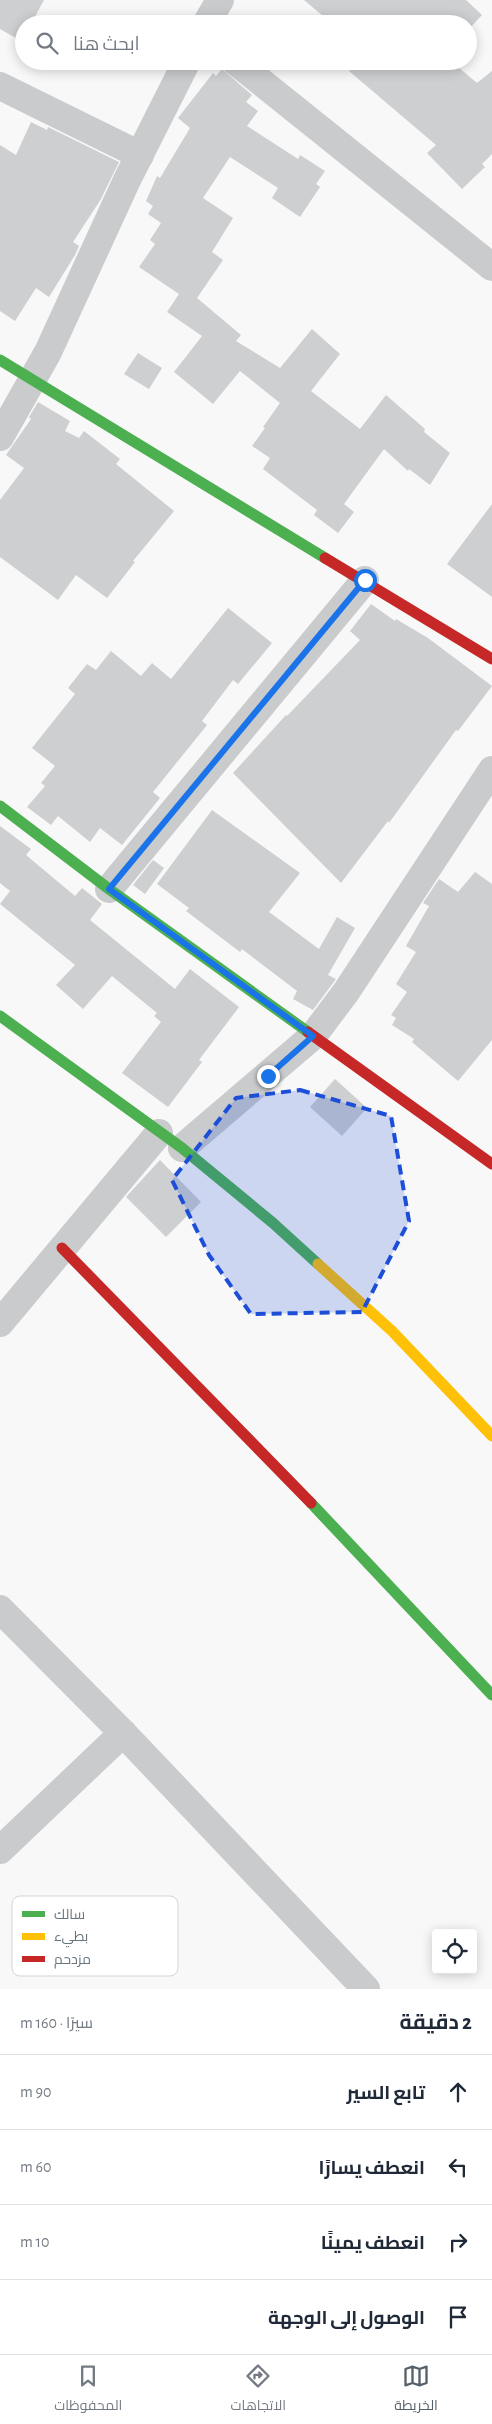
<!DOCTYPE html>
<html lang="ar">
<meta charset="utf-8">
<style>
body{margin:0;font-family:"Alegreya Sans",Cairo,sans-serif;background:#f2f2f3;color:#1f2937;direction:rtl}
.controls{position:absolute;right:15px;bottom:15px;display:grid;overflow:hidden;border-radius:5px;box-shadow:0 2px 12px #0003}
.controls button{width:45px;height:45px;display:grid;place-items:center;padding:0;border:0;border-bottom:1px solid #e0e1e3;background:#fff;color:#1f2937;font:25px sans-serif}
.stop{position:absolute;width:15px;height:15px;margin:-11px;border:4px solid #1a73e8;border-radius:50%;background:#fff}
.stop.end{background:#1a73e8;border-color:#fff;box-shadow:0 1px 5px #0008}
.list{margin:0;padding:0;list-style:none}
h2{display:flex;justify-content:space-between;align-items:center;height:65px;margin:0;padding:0 20px;font-size:21px}
h2 small{font-size:16px;font-weight:400;color:#747a83}
.list li{display:grid;grid-template-columns:32px 1fr auto;gap:15px;align-items:center;box-sizing:border-box;height:75px;padding:0 20px;border-top:1px solid #e0e1e3}
.list b{display:block;font-size:19px;white-space:nowrap}
.list em{font-size:16px;font-style:normal;color:#747a83}
.icon{flex:none;width:28px;height:28px;fill:none;stroke:currentColor;stroke-width:2;stroke-linecap:round;stroke-linejoin:round}
.map{position:relative;flex:none;width:492px;height:1989px;overflow:hidden;direction:ltr}
.search{position:absolute;background:#fff;box-shadow:0 2px 12px #0003;left:15px;right:15px;top:15px;height:55px;display:flex;align-items:center;gap:12px;box-sizing:border-box;padding:0 18px;border-radius:28px;color:#747a83;font-size:19px}
.sheet{height:365px;background:#fff}
nav{display:flex;justify-content:space-around;align-items:center;box-sizing:border-box;height:70px;border-top:1px solid #e0e1e3;background:#fff;font-size:14px;color:#747a83}
nav a{display:grid;justify-items:center;gap:2px}
nav .on{color:#56606a}
.map>svg:first-child{display:block}
.building{fill:#cecfd0}
.lines{fill:none;stroke-linecap:round;stroke-linejoin:round}
.street{stroke:#c9cbcc;stroke-width:28}
.fast{stroke:#4caf50;stroke-width:11}
.slow{stroke:#ffc107;stroke-width:11}
.jam{stroke:#c62828;stroke-width:11}
.route{stroke:#1a73e8;stroke-width:6}
.marked{fill:#1d4ed8;fill-opacity:0.2;stroke:#1d4ed8;stroke-width:4;stroke-dasharray:10 6;stroke-linejoin:round}
.key{fill:#fff;stroke:#d1d6d8;stroke-width:1}
.key-label{font-size:14px;fill:#67757e}
</style>
<div class="map">
<svg width="492" height="1989" viewBox="0 0 492 1989">
<rect width="100%" height="100%" fill="#f8f8f8"/>
<g class="building">
<path d="M 0,0 L 44,0 L 31,24 L 24,24 L 24,36 L 21,41 L 0,29 Z"/>
<path d="M 304,0 L 466,0 L 482,15 L 468,30 L 468,24 L 326,24 L 329,21 Z"/>
<path d="M 359,61 L 451,61 L 477,83 L 492,71 L 492,154 L 482,164 L 485,167 L 462,189 L 427,153 L 436,145 L 349,71 Z"/>
<path d="M 222,69 L 252,95 L 246,102 L 258,111 L 247,126 L 298,159 L 300,155 L 325,171 L 316,184 L 320,187 L 300,217 L 272,198 L 278,188 L 230,157 L 203,198 L 233,218 L 212,252 L 223,260 L 197,298 L 241,335 L 236,341 L 280,368 L 312,329 L 340,354 L 311,391 L 360,429 L 386,395 L 425,429 L 424,432 L 450,453 L 430,485 L 409,469 L 408,471 L 384,449 L 344,504 L 354,512 L 338,533 L 314,515 L 317,510 L 263,469 L 270,458 L 252,446 L 265,428 L 263,427 L 280,403 L 240,371 L 213,404 L 174,372 L 202,336 L 167,312 L 179,294 L 139,267 L 155,244 L 150,240 L 161,223 L 148,214 L 153,206 L 146,201 L 157,176 L 160,178 L 190,128 L 178,118 L 213,73 L 216,76 Z"/>
<path d="M 31,122 L 47,130 L 48,127 L 119,162 L 101,199 L 73,242 L 79,246 L 75,255 L 49,297 L 36,288 L 15,321 L 0,311 L 0,145 L 16,155 Z"/>
<path d="M 138,353 L 162,368 L 149,389 L 124,374 Z"/>
<path d="M 38,402 L 70,421 L 65,431 L 79,438 L 84,431 L 120,459 L 116,464 L 174,511 L 133,561 L 135,562 L 107,598 L 76,575 L 58,600 L 0,557 L 0,500 L 24,468 L 6,455 L 31,419 L 29,417 Z"/>
<path d="M 492,504 L 492,597 L 447,564 Z"/>
<path d="M 371,604 L 395,621 L 396,619 L 428,638 L 492,686 L 458,731 L 456,730 L 389,823 L 388,821 L 341,883 L 233,773 L 286,715 L 287,716 L 360,640 L 350,631 Z"/>
<path d="M 228,608 L 272,643 L 238,684 L 233,680 L 202,721 L 207,725 L 153,792 L 160,798 L 122,845 L 100,828 L 90,842 L 58,816 L 51,825 L 27,807 L 45,786 L 41,783 L 55,766 L 32,748 L 75,694 L 68,688 L 87,664 L 96,670 L 111,651 L 141,676 L 152,663 L 171,679 Z"/>
<path d="M 212,810 L 300,873 L 269,912 L 319,949 L 337,917 L 355,928 L 328,975 L 336,979 L 313,1010 L 293,999 L 297,991 L 242,949 L 240,952 L 186,911 L 189,908 L 157,884 Z"/>
<path d="M 0,826 L 31,849 L 26,855 L 75,896 L 82,888 L 102,904 L 90,920 L 175,989 L 190,969 L 239,1007 L 199,1060 L 202,1062 L 168,1107 L 122,1073 L 161,1022 L 154,1016 L 157,1013 L 112,976 L 83,1009 L 56,985 L 75,965 L 0,904 L 10,891 L 0,883 Z"/>
<path d="M 153,860 L 164,868 L 145,894 L 133,885 Z"/>
<path d="M 475,872 L 492,884 L 492,1040 L 458,1081 L 412,1042 L 414,1039 L 392,1025 L 396,1018 L 391,1015 L 407,992 L 396,984 L 416,952 L 406,946 L 429,906 L 423,903 L 439,879 L 458,892 Z"/>
<path d="M 335,1079 L 367,1108 L 342,1136 L 310,1107 Z"/>
<path d="M 160,1160 L 201,1202 L 166,1237 L 126,1197 Z"/>
</g>
<g class="lines">
<g class="street">
<path d="M 206,24 L 220,0"/>
<path d="M 235,61 L 492,267"/>
<path d="M 0,86 L 140,155"/>
<path d="M 0,437 L 48,352 L 127,180 L 187,61"/>
<path d="M 109,889 L 365,580"/>
<path d="M 182,1148 L 313,1036 L 346,992 L 492,770"/>
<path d="M 0,1323 L 159,1133"/>
<path d="M 0,1609 L 123,1733 L 366,1989"/>
<path d="M 0,1850 L 123,1733"/>
</g>
<g class="fast">
<path d="M 0,360 L 325,558"/>
<path d="M 0,806 L 109,889 L 308,1032"/>
<path d="M 0,1016 L 182,1148 L 273,1223 L 318,1264"/>
<path d="M 311,1503 L 492,1695"/>
</g>
<path class="slow" d="M 318,1264 L 392,1331 L 492,1436"/>
<g class="jam">
<path d="M 325,558 L 492,659"/>
<path d="M 308,1032 L 492,1164"/>
<path d="M 62,1248 L 311,1503"/>
</g>
</g>
<g class="lines">
<path class="route" d="M 268,1076 L 313,1036 L 109,889 L 365,580"/>
</g>
<path class="marked" d="M 300,1090 L 391,1116 L 409,1221 L 362,1312 L 251,1314 L 209,1255 L 172,1180 L 236,1098 Z"/>
<rect x="12" y="1896" width="166" height="80" rx="8" class="key"/>
<rect x="22" y="1911" width="23" height="6" fill="#4caf50"/>
<rect x="22" y="1933" width="23" height="7" fill="#ffc107"/>
<rect x="22" y="1956" width="23" height="6" fill="#c62828"/>
<g class="key-label">
<text x="54" y="1919">سالك</text>
<text x="54" y="1941">بطيء</text>
<text x="54" y="1964">مزدحم</text>
</g>
</svg>
<div class="controls">
<button><svg class="icon" aria-label="locate" viewBox="0 0 24 24"><circle cx="12" cy="12" r="6"/><path d="M12 2v4M12 18v4M2 12h4M18 12h4"/></svg></button>
</div>
<div class="stop" style="left:365px;top:580px"></div>
<div class="stop end" style="left:268px;top:1076px"></div>
<div class="search"><svg class="icon" aria-label="search" viewBox="0 0 24 24"><circle cx="10" cy="10" r="6"/><path d="M15 15l6 6"/></svg>ابحث هنا</div>
</div>
<section class="sheet">
<h2>2 دقيقة<small>سيرًا · 160 m</small></h2>
<ul class="list">
<li><svg class="icon" aria-label="ahead" viewBox="0 0 24 24"><path d="M12 20V5M6 11l6-6 6 6"/></svg><div><b>تابع السير</b></div><em>90 m</em></li>
<li><svg class="icon" aria-label="left" viewBox="0 0 24 24"><path d="M17 20v-9H6M10 6l-5 5 5 5"/></svg><div><b>انعطف يسارًا</b></div><em>60 m</em></li>
<li><svg class="icon" aria-label="right" viewBox="0 0 24 24"><path d="M7 20v-9h11M14 6l5 5-5 5"/></svg><div><b>انعطف يمينًا</b></div><em>10 m</em></li>
<li><svg class="icon" aria-label="arrive" viewBox="0 0 24 24"><path d="M6 21V4h12l-3 4 3 4H6"/></svg><div><b>الوصول إلى الوجهة</b></div></li>
</ul>
</section>
<nav>
<a class="on"><svg class="icon" aria-label="map" viewBox="0 0 24 24"><path d="M3 6l6-2 6 2 6-2v14l-6 2-6-2-6 2zM9 4v14M15 6v14"/></svg>الخريطة</a>
<a><svg class="icon" aria-label="directions" viewBox="0 0 24 24"><path d="M12 3l9 9-9 9-9-9zM9 14v-3h6M13 9l2 2-2 2"/></svg>الاتجاهات</a>
<a><svg class="icon" aria-label="saved" viewBox="0 0 24 24"><path d="M7 4h10v16l-5-4-5 4z"/></svg>المحفوظات</a>
</nav>
